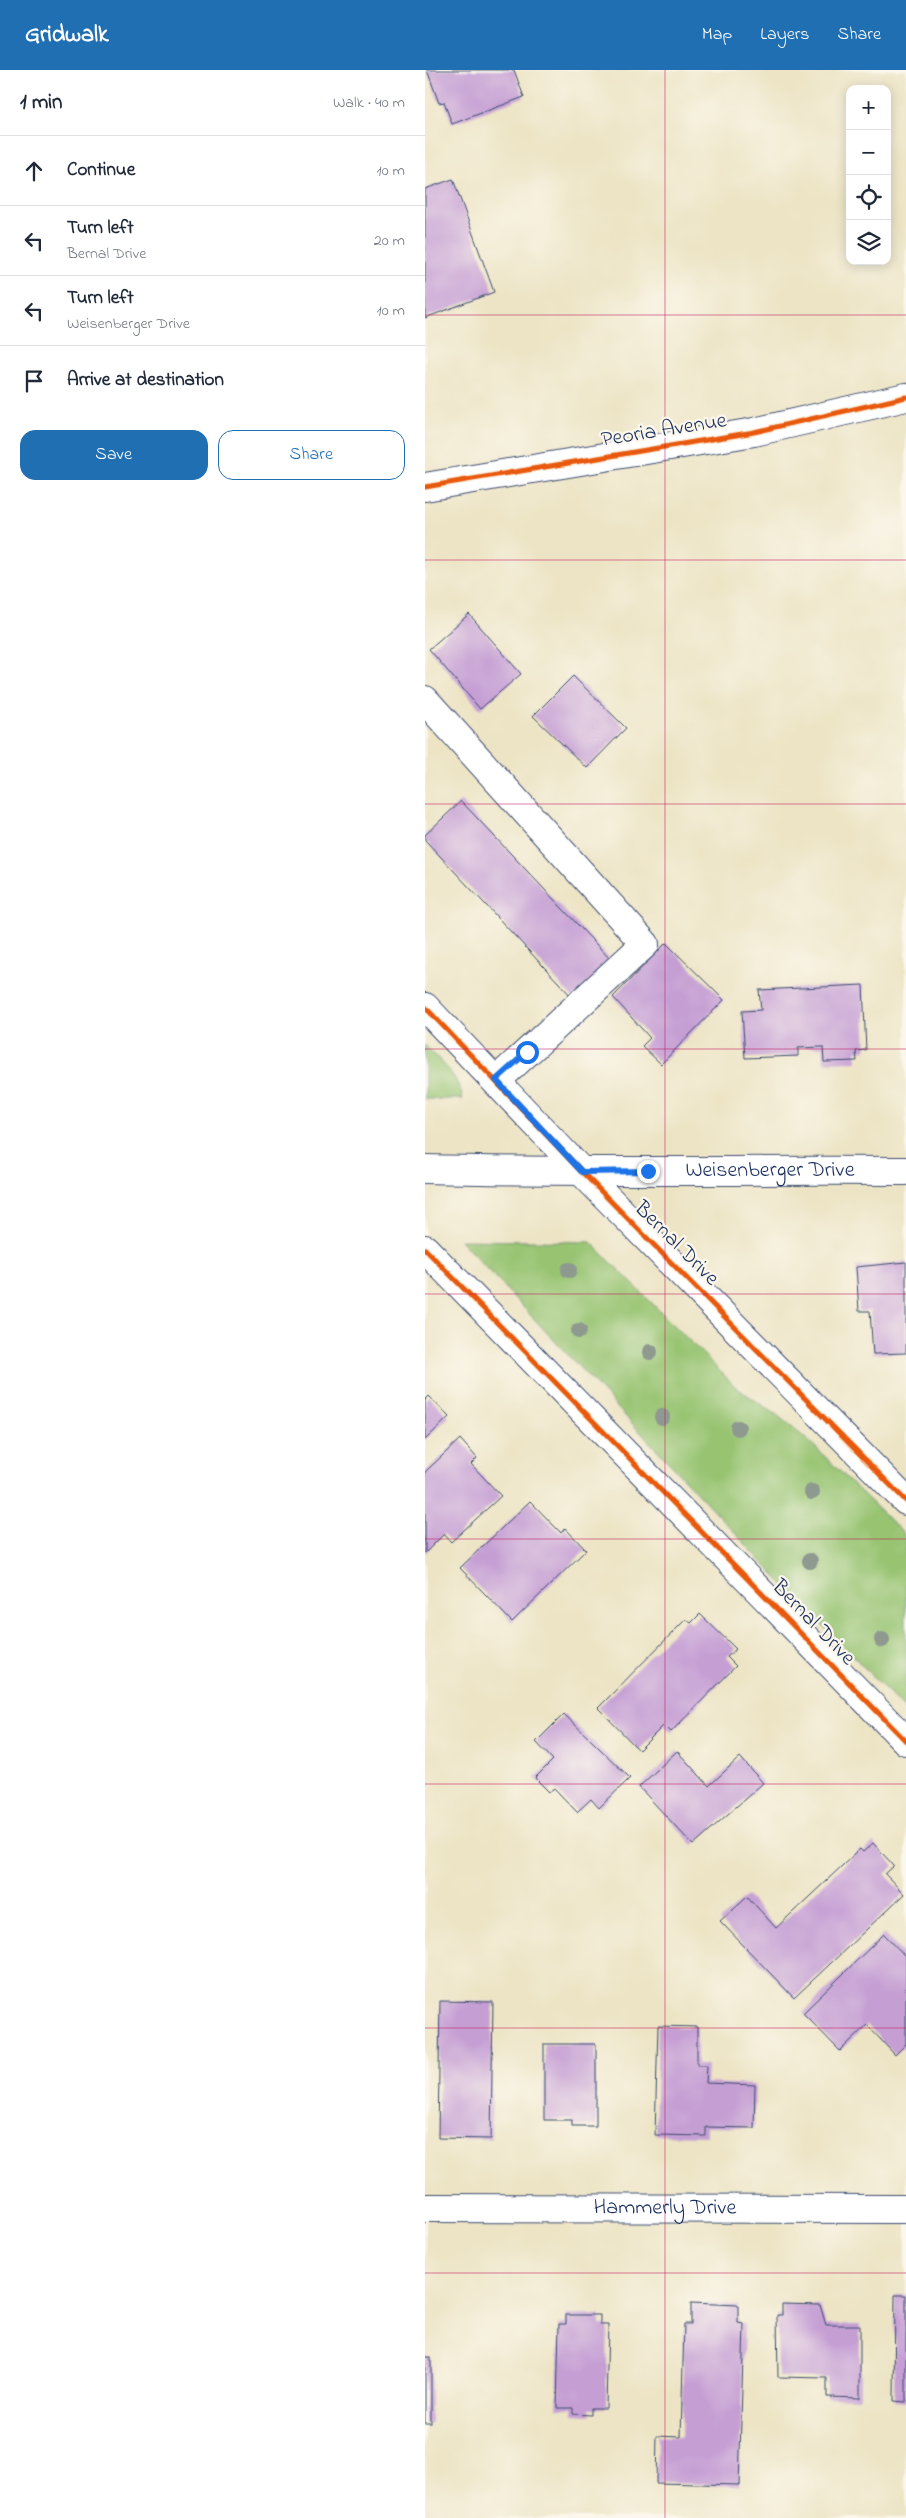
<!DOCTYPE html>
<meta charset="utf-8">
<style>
body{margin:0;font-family:"Indie Flower",sans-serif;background:#f2f2f3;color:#1f2937}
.controls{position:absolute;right:15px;top:15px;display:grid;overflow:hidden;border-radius:10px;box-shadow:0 2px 12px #0003}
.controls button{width:45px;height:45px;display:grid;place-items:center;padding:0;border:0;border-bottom:1px solid #e0e1e3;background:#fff;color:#1f2937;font:25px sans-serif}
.stop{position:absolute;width:15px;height:15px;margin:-11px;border:4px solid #1a73e8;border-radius:50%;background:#fff}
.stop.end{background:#1a73e8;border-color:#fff;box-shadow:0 1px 5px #0008}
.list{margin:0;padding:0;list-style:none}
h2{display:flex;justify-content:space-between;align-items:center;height:65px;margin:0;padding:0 20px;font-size:21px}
h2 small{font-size:16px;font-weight:400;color:#747a83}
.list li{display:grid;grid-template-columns:32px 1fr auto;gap:15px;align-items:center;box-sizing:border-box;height:70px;padding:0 20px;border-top:1px solid #e0e1e3}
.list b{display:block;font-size:19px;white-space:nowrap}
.list p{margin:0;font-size:16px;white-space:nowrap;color:#747a83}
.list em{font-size:16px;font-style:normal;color:#747a83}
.actions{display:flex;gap:10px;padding:15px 20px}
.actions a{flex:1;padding:11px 0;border:1px solid #1f6fb2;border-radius:15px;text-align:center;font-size:18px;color:#1f6fb2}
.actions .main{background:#1f6fb2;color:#fff}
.icon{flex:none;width:28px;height:28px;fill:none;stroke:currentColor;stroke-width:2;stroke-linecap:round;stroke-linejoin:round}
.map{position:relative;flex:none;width:481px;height:2448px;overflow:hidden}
header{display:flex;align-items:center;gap:30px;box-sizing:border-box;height:70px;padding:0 25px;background:#1f6fb2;color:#fff}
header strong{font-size:24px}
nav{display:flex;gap:28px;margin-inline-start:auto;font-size:18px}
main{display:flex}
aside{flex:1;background:#fff}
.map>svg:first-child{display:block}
.green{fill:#98c472;stroke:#5a7a68}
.building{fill:#c59fd4}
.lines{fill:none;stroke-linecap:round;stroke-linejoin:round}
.minor-casing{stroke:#3a4a6d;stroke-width:30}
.minor{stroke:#fff;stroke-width:28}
.cycleway-casing{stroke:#fbf7ec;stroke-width:8}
.cycleway{stroke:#e8590c;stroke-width:5}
.tree{fill:#8e9990}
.route{stroke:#1a73e8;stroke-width:6}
.grid{fill:none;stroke:#c2185b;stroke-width:1;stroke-opacity:0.55}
.labels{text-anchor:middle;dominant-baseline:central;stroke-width:4.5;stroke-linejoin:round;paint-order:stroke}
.street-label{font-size:22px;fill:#1b2f5e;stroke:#fbf7ec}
</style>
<header>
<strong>Gridwalk</strong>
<nav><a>Map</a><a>Layers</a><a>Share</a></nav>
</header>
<main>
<aside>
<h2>1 min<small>Walk · 40 m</small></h2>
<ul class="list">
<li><svg class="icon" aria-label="ahead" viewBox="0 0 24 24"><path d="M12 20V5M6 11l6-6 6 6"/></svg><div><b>Continue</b></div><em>10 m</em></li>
<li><svg class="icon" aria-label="left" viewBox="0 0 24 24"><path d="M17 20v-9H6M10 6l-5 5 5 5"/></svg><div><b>Turn left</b><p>Bernal Drive</p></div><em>20 m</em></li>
<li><svg class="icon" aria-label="left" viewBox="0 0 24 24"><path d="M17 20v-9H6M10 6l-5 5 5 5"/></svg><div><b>Turn left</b><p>Weisenberger Drive</p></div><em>10 m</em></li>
<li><svg class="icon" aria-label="arrive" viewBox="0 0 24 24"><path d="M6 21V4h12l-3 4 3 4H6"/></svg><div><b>Arrive at destination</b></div></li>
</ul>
<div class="actions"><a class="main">Save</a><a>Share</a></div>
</aside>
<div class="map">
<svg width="481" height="2448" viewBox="0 0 481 2448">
<rect width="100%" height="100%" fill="#fbf7ec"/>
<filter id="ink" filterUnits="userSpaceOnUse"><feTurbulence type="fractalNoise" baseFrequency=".02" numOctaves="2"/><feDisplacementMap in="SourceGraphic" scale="10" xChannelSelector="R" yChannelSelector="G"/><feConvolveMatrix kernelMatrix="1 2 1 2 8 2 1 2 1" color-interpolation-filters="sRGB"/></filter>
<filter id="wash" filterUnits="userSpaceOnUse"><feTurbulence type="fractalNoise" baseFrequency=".0096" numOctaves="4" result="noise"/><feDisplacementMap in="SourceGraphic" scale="20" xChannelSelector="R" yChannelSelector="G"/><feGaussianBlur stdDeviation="1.12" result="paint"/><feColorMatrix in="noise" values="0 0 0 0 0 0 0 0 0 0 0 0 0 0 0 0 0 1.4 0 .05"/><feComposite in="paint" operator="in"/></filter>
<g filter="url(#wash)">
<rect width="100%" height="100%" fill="#ede4c5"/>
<g class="green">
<path d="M 0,975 C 16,992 33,1005 38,1029 L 0,1029 Z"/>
<path d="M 35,1170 L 166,1172 L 312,1318 L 352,1345 L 386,1373 L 481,1466 L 481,1640 L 371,1528 Z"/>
</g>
<g id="blocks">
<g class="building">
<path d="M 2,0 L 89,0 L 99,27 L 27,54 L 19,32 L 14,33 Z"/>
<path d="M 28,109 L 69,222 L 0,248 L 0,119 Z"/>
<path d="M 44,544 L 96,604 L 55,639 L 4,579 Z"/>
<path d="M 148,606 L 201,658 L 162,698 L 108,646 Z"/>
<path d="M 36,731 L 187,891 L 148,928 L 0,770 L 0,765 Z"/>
<path d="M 241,873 L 299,930 L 236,994 L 217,976 L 225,968 L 188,927 Z"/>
<path d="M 438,915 L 441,980 L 431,981 L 432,991 L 399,992 L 398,977 L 373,978 L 373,986 L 320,988 L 317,941 L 336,940 L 334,920 Z"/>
<path d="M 481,1192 L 481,1283 L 448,1284 L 445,1241 L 434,1241 L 431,1197 Z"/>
<path d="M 4,1326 L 24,1347 L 0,1370 L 0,1330 Z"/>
<path d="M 35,1369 L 52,1388 L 46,1394 L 76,1426 L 26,1472 L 19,1464 L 0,1483 L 0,1402 Z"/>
<path d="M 105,1431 L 136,1463 L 140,1458 L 161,1480 L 87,1552 L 35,1498 Z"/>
<path d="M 275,1544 L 311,1579 L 302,1587 L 311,1596 L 246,1662 L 239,1655 L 214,1680 L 173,1638 L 261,1549 L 266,1553 Z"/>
<path d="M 139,1644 L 205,1708 L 174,1738 L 166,1729 L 152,1742 L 129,1718 L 124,1722 L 110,1708 L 128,1690 L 111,1672 Z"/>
<path d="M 252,1681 L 284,1716 L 315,1687 L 338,1713 L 268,1775 L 214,1717 Z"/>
<path d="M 448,1773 L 469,1796 L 460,1804 L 479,1824 L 369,1928 L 295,1851 L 322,1826 L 351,1858 L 435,1779 L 438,1782 Z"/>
<path d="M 459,1864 L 481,1887 L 481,1974 L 470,1985 L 442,1955 L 415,1981 L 378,1943 Z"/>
<path d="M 15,1931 L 68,1932 L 66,2069 L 13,2068 Z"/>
<path d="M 233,1956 L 272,1957 L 272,1995 L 282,1995 L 281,2013 L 330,2015 L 329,2058 L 281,2057 L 281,2066 L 230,2065 Z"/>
<path d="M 119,1974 L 171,1974 L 171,2056 L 147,2056 L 147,2050 L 119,2050 Z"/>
<path d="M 470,2225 L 481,2225 L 481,2332 L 469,2331 Z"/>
<path d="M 266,2233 L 313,2235 L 313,2253 L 319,2254 L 314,2415 L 231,2413 L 232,2366 L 256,2367 L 259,2254 L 266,2254 Z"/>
<path d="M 357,2234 L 395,2235 L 401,2255 L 435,2255 L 435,2328 L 402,2327 L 402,2308 L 353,2307 L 352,2245 L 357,2245 Z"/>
<path d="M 141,2245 L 175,2245 L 175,2255 L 183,2255 L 181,2338 L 166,2338 L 166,2345 L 148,2344 L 148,2338 L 132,2338 L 134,2254 L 141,2254 Z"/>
<rect x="0" y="2287" width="6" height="66"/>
</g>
</g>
</g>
<g filter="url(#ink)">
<use href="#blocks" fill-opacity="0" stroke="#3a4a6d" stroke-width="1"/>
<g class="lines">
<defs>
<g id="minor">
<path d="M 0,417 L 329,362 L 481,327"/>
<path d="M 0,630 L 220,874 L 71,1011"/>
<path d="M 0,937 L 157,1102 L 481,1431"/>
<path id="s1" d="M 0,1099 C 160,1103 321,1100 481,1101"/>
<path d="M 0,1179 L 481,1671"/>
<path id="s2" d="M 0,2138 L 481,2139"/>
</g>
</defs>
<use href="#minor" class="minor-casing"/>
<use href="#minor" class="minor"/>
<defs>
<g id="cycleway">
<path d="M 0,417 L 329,362 L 481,327"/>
<path d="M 0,937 L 157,1102 L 481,1431"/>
<path d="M 0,1179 L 481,1671"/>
</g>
</defs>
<use href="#cycleway" class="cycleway-casing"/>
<use href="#cycleway" class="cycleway"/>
</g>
<g class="tree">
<circle cx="144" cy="1200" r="8"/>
<circle cx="154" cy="1261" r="8"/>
<circle cx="225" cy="1282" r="8"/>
<circle cx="237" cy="1347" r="8"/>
<circle cx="313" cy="1358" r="8"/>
<circle cx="387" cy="1422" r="8"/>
<circle cx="385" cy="1491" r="8"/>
<circle cx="457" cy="1570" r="8"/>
</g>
</g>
<g class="lines" filter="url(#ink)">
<path class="route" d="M 102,982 L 71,1010 L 157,1102 L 223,1101"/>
</g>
<path class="grid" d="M 240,0 L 240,2448M 0,245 L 481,245M 0,490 L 481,490M 0,734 L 481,734M 0,979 L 481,979M 0,1224 L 481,1224M 0,1469 L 481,1469M 0,1714 L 481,1714M 0,1958 L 481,1958M 0,2203 L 481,2203"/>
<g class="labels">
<g class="street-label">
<text transform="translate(239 361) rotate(-9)">Peoria Avenue</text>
<text stroke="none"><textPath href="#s1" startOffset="345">Weisenberger Drive</textPath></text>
<text transform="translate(251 1174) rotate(45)">Bernal Drive</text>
<text transform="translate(388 1553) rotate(46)">Bernal Drive</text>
<text stroke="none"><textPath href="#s2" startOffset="240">Hammerly Drive</textPath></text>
</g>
</g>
</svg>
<div class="controls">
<button>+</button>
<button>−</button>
<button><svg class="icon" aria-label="locate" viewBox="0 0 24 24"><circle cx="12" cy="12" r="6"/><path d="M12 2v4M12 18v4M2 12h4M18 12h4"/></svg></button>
<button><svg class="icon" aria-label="layers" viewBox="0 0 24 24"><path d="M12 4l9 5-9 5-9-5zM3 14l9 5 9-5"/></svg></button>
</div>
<div class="stop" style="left:102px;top:982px"></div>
<div class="stop end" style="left:223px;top:1101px"></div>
</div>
</main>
